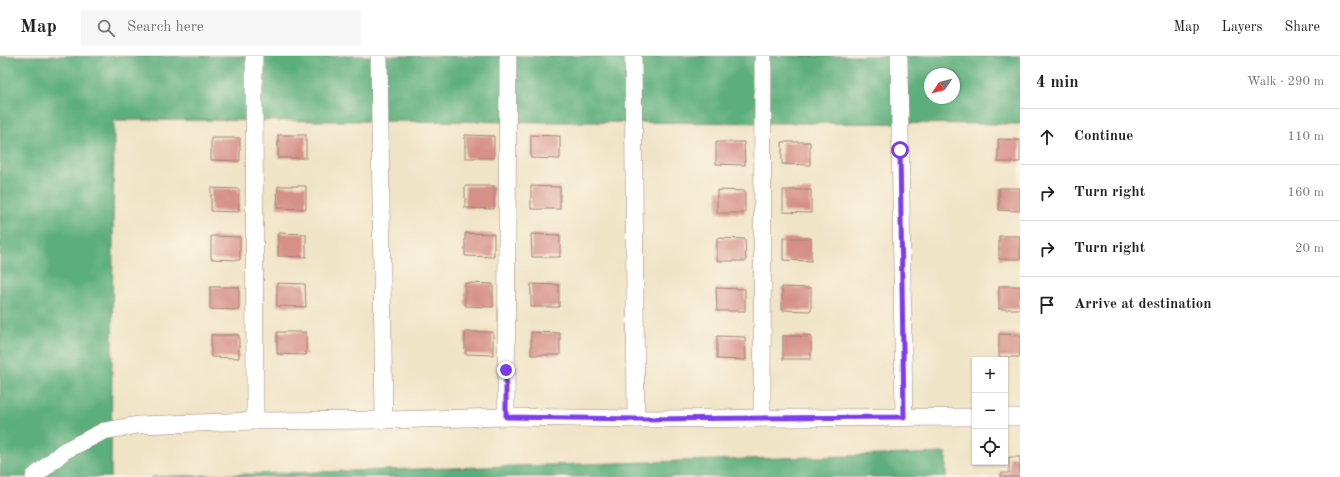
<!DOCTYPE html>
<meta charset="utf-8">
<style>
body{margin:0;font-family:"Old Standard TT",serif;background:#f6f6f6;color:#222}
.controls{position:absolute;right:12px;bottom:12px;display:grid;overflow:hidden;border-radius:0px;box-shadow:0 1px 3px #0004}
.controls button{width:36px;height:36px;display:grid;place-items:center;padding:0;border:0;border-bottom:1px solid #e0e0e0;background:#fff;color:#222;font:20px sans-serif}
.compass{position:absolute;left:924px;top:12px;width:36px;height:36px;border-radius:50%;background:#fff;box-shadow:0 1px 3px #0004;rotate:235deg}
.stop{position:absolute;width:12px;height:12px;margin:-9px;border:3px solid #7c3aed;border-radius:50%;background:#fff}
.stop.end{background:#7c3aed;border-color:#fff;box-shadow:0 1px 4px #0008}
.list{margin:0;padding:0;list-style:none}
h2{display:flex;justify-content:space-between;align-items:center;height:52px;margin:0;padding:0 16px;font-size:17px}
h2 small{font-size:13px;font-weight:400;color:#767676}
.list li{display:grid;grid-template-columns:26px 1fr auto;gap:12px;align-items:center;box-sizing:border-box;height:56px;padding:0 16px;border-top:1px solid #e0e0e0}
.list b{display:block;font-size:15px;white-space:nowrap}
.list em{font-size:13px;font-style:normal;color:#767676}
.icon{flex:none;width:22px;height:22px;fill:none;stroke:currentColor;stroke-width:2;stroke-linecap:round;stroke-linejoin:round}
.map{position:relative;flex:none;width:1020px;height:421px;overflow:hidden}
header{display:flex;align-items:center;gap:24px;box-sizing:border-box;height:56px;padding:0 20px;background:#fff;border-bottom:1px solid #e0e0e0}
header strong{font-size:19px}
nav{display:flex;gap:22px;margin-inline-start:auto;font-size:14px}
.search{width:280px;height:36px;background:#f6f6f6;display:flex;align-items:center;gap:10px;box-sizing:border-box;padding:0 14px;border-radius:0px;color:#767676;font-size:15px}
main{display:flex}
aside{flex:1;background:#fff}
.map>svg:first-child{display:block}
.forest{fill:#5cae7b;stroke:#536653;fill-rule:evenodd}
.building{fill:#d69088}
.lines{fill:none;stroke-linecap:round;stroke-linejoin:round}
.minor-casing{stroke:#9d8279;stroke-width:18}
.minor{stroke:#fff;stroke-width:17}
.route{stroke:#7c3aed;stroke-width:5}
</style>
<header>
<strong>Map</strong>
<div class="search"><svg class="icon" aria-label="search" viewBox="0 0 24 24"><circle cx="10" cy="10" r="6"/><path d="M15 15l6 6"/></svg>Search here</div>
<nav><a>Map</a><a>Layers</a><a>Share</a></nav>
</header>
<main>
<div class="map">
<svg width="1020" height="421" viewBox="0 0 1020 421">
<rect width="100%" height="100%" fill="#fcf5e5"/>
<filter id="ink" filterUnits="userSpaceOnUse"><feTurbulence type="fractalNoise" baseFrequency=".025" numOctaves="2"/><feDisplacementMap in="SourceGraphic" scale="8" xChannelSelector="R" yChannelSelector="G"/><feConvolveMatrix kernelMatrix="1 2 1 2 8 2 1 2 1" color-interpolation-filters="sRGB"/></filter>
<filter id="wash" filterUnits="userSpaceOnUse"><feTurbulence type="fractalNoise" baseFrequency=".012" numOctaves="4" result="noise"/><feDisplacementMap in="SourceGraphic" scale="16" xChannelSelector="R" yChannelSelector="G"/><feGaussianBlur stdDeviation="0.9" result="paint"/><feColorMatrix in="noise" values="0 0 0 0 0 0 0 0 0 0 0 0 0 0 0 0 0 1.4 0 .05"/><feComposite in="paint" operator="in"/></filter>
<g filter="url(#wash)">
<rect width="100%" height="100%" fill="#f0e4c7"/>
<g class="forest">
<path d="M 0,0 L 1020,0 L 1020,68 L 114,64 L 111,421 L 0,421 ZM 930,18 L 954,18 L 954,42 L 930,42 Z"/>
<path d="M 946,397 L 946,421 L 151,421 Z"/>
</g>
<g id="blocks">
<g class="building">
<rect x="278" y="79" width="28" height="23"/>
<path d="M 465,79 L 494,80 L 494,102 L 465,102 Z"/>
<path d="M 531,79 L 560,80 L 560,103 L 531,102 Z"/>
<path d="M 211,82 L 240,82 L 240,105 L 211,104 Z"/>
<path d="M 998,83 L 1020,84 L 1020,106 L 998,106 Z"/>
<path d="M 716,86 L 744,86 L 745,109 L 716,108 Z"/>
<path d="M 782,86 L 810,86 L 810,109 L 782,108 Z"/>
<path d="M 278,130 L 306,130 L 306,153 L 277,152 Z"/>
<path d="M 465,130 L 494,130 L 494,153 L 465,152 Z"/>
<path d="M 531,130 L 560,131 L 560,153 L 531,153 Z"/>
<path d="M 211,132 L 239,133 L 239,156 L 211,155 Z"/>
<path d="M 999,132 L 1020,132 L 1020,155 L 999,154 Z"/>
<path d="M 717,134 L 745,135 L 745,157 L 717,157 Z"/>
<path d="M 783,134 L 811,134 L 811,157 L 783,156 Z"/>
<path d="M 278,177 L 306,178 L 306,201 L 278,200 Z"/>
<path d="M 465,177 L 494,178 L 494,201 L 465,200 Z"/>
<path d="M 531,178 L 560,179 L 560,201 L 532,201 Z"/>
<path d="M 211,180 L 240,181 L 240,204 L 211,203 Z"/>
<rect x="999" y="180" width="21" height="23"/>
<path d="M 717,182 L 745,183 L 746,205 L 717,205 Z"/>
<path d="M 783,182 L 811,182 L 811,205 L 783,204 Z"/>
<path d="M 277,227 L 305,228 L 306,251 L 277,250 Z"/>
<path d="M 465,227 L 493,228 L 493,251 L 465,250 Z"/>
<path d="M 531,228 L 559,229 L 559,251 L 531,251 Z"/>
<rect x="999" y="230" width="21" height="23"/>
<path d="M 210,231 L 239,231 L 239,254 L 210,253 Z"/>
<path d="M 782,231 L 811,232 L 811,255 L 782,254 Z"/>
<path d="M 716,232 L 745,233 L 745,255 L 717,255 Z"/>
<path d="M 277,276 L 306,276 L 306,299 L 277,298 Z"/>
<path d="M 465,276 L 493,276 L 493,299 L 465,298 Z"/>
<path d="M 531,276 L 560,277 L 560,299 L 531,299 Z"/>
<path d="M 999,278 L 1020,279 L 1020,301 L 999,301 Z"/>
<path d="M 211,279 L 239,279 L 239,302 L 211,301 Z"/>
<path d="M 717,280 L 745,281 L 746,304 L 717,303 Z"/>
<rect x="783" y="280" width="28" height="23"/>
<path d="M 1009,401 L 1020,401 L 1020,421 L 1001,421 L 1001,417 L 1009,417 Z"/>
</g>
</g>
</g>
<g filter="url(#ink)">
<use href="#blocks" fill-opacity="0" stroke="#9d8279" stroke-width="1"/>
<g class="lines">
<defs>
<g id="minor">
<path d="M 254,0 L 255,365"/>
<path d="M 379,0 L 384,364"/>
<path d="M 633,0 L 636,363"/>
<path d="M 899,0 L 904,361"/>
<path d="M 506,361 L 508,0"/>
<path d="M 762,361 L 763,0"/>
<path d="M 1005,361 L 1020,361"/>
<path d="M 34,421 L 64,395 L 104,375 L 138,369 L 255,365 L 384,364 L 506,361 L 636,363 L 975,361"/>
</g>
</defs>
<use href="#minor" class="minor-casing"/>
<use href="#minor" class="minor"/>
</g>
</g>
<g class="lines" filter="url(#ink)">
<path class="route" d="M 506,314 L 506,361 L 636,363 L 904,361 L 900,94"/>
</g>
</svg>
<div class="controls">
<button>+</button>
<button>−</button>
<button><svg class="icon" aria-label="locate" viewBox="0 0 24 24"><circle cx="12" cy="12" r="6"/><path d="M12 2v4M12 18v4M2 12h4M18 12h4"/></svg></button>
</div>
<svg class="compass" viewBox="-18 -18 36 36"><path d="M0-13l5 13h-10z" fill="#e53935"/><path d="M0 13l5-13h-10z" fill="#767676"/></svg>
<div class="stop" style="left:900px;top:94px"></div>
<div class="stop end" style="left:506px;top:314px"></div>
</div>
<aside>
<h2>4 min<small>Walk · 290 m</small></h2>
<ul class="list">
<li><svg class="icon" aria-label="ahead" viewBox="0 0 24 24"><path d="M12 20V5M6 11l6-6 6 6"/></svg><div><b>Continue</b></div><em>110 m</em></li>
<li><svg class="icon" aria-label="right" viewBox="0 0 24 24"><path d="M7 20v-9h11M14 6l5 5-5 5"/></svg><div><b>Turn right</b></div><em>160 m</em></li>
<li><svg class="icon" aria-label="right" viewBox="0 0 24 24"><path d="M7 20v-9h11M14 6l5 5-5 5"/></svg><div><b>Turn right</b></div><em>20 m</em></li>
<li><svg class="icon" aria-label="arrive" viewBox="0 0 24 24"><path d="M6 21V4h12l-3 4 3 4H6"/></svg><div><b>Arrive at destination</b></div></li>
</ul>
</aside>
</main>
